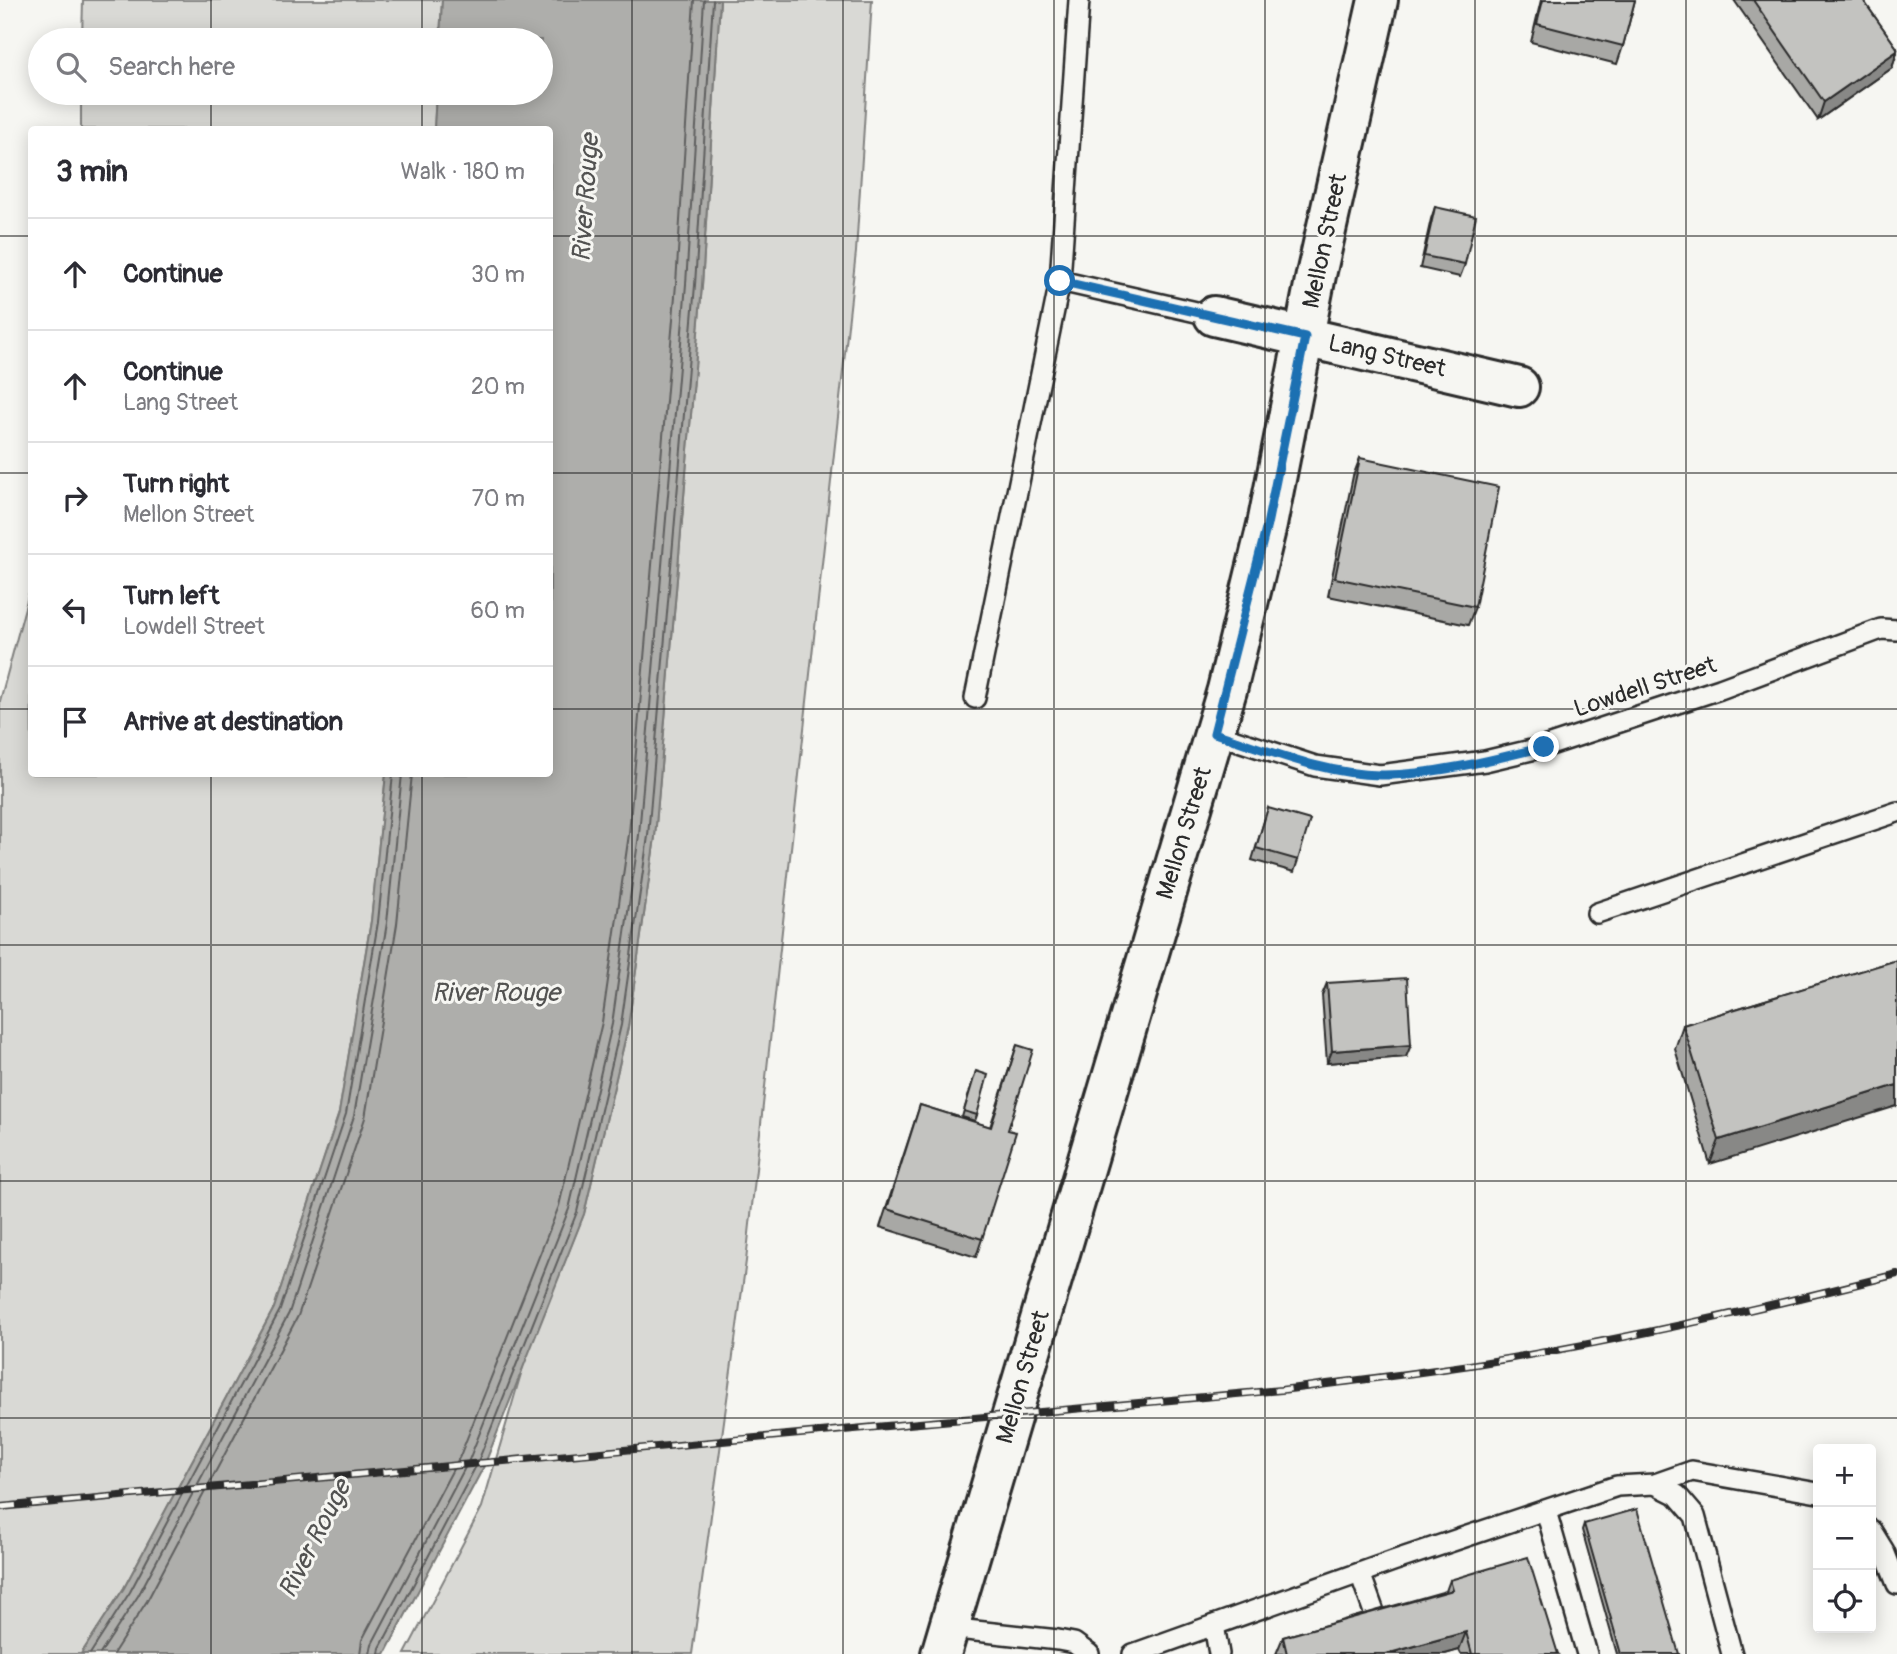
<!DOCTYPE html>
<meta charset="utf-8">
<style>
body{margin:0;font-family:Pangolin,sans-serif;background:#f7f7f7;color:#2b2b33}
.controls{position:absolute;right:21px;bottom:21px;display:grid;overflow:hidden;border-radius:7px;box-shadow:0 4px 18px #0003}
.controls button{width:63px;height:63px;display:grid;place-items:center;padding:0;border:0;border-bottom:2px solid #e1e1e2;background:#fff;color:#2b2b33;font:35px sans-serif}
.stop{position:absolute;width:21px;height:21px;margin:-16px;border:5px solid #1f6fb2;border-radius:50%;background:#fff}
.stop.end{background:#1f6fb2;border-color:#fff;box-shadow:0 2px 7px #0008}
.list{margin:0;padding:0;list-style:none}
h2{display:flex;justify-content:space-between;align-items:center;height:91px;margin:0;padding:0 28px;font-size:30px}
h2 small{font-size:23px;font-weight:400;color:#7c7c81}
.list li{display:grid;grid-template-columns:46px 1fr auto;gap:21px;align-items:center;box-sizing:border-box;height:112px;padding:0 28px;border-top:2px solid #e1e1e2}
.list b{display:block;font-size:26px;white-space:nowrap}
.list p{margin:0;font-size:23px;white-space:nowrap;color:#7c7c81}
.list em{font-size:23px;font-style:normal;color:#7c7c81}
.icon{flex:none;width:38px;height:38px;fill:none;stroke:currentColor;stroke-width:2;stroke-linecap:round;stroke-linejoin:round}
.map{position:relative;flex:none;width:1897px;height:1654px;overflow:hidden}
.search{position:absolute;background:#fff;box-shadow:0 4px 18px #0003;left:28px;top:28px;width:525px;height:77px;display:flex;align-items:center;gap:18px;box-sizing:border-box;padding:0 24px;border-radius:38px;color:#7c7c81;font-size:26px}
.panel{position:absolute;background:#fff;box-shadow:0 4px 18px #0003;left:28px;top:126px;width:525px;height:651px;border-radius:7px}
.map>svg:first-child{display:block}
.green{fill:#d9d9d5;stroke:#828280;stroke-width:2}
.water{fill:#aeaeab;stroke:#7a7a78;stroke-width:2}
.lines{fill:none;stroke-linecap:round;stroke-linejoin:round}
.shore{stroke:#5f5f5e;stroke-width:2}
.lane-casing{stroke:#2b2b2b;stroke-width:24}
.street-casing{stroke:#2b2b2b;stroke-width:44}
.secondary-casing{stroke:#2b2b2b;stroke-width:44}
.lane{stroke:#f6f6f2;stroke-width:19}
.street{stroke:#f6f6f2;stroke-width:38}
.secondary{stroke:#f6f6f2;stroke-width:38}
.rail-casing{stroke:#2b2b2b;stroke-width:8}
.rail{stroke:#f6f6f2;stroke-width:5;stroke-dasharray:16;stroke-linecap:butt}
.wall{fill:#a8a8a5;stroke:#2b2b2b;stroke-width:2}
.shaded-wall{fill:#888886;stroke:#2b2b2b;stroke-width:2}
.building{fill:#c3c3c0;stroke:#2b2b2b;stroke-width:2}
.route{stroke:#1f6fb2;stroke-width:9}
.grid{fill:none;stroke:#2b2b2b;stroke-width:2;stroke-opacity:0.55}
.labels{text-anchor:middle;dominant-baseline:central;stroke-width:6;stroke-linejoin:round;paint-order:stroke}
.street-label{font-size:24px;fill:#2b2b2b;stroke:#f6f6f2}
.water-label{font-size:26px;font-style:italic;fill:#525251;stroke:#f6f6f2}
</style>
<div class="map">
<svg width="1897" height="1654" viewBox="0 0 1897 1654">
<rect width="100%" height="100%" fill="#f6f6f2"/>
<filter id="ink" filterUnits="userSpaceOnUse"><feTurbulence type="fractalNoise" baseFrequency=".0143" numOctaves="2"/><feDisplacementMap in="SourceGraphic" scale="14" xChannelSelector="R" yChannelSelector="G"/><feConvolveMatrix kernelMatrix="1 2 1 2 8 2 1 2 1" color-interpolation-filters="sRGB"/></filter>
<g filter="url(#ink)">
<g class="green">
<path d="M 83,0 L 442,0 L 440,40 L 82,40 Z"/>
<path d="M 720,0 L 872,0 L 856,252 L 746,1261 L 692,1654 L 405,1654 L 482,1507 L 525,1360 L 584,1214 L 628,1027 L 655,837 L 702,286 Z"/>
<path d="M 81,93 L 436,93 L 434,130 L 81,129 Z"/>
<path d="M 31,585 L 32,774 L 386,774 L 371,921 L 339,1113 L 274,1308 L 124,1588 L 81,1654 L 0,1654 L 0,701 Z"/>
</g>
<path class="water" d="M 442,0 L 720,0 L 702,285 L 655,837 L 628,1027 L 584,1214 L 484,1466 L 385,1654 L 81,1654 L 124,1588 L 274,1308 L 339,1113 L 371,921 L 386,774 L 550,774 L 550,130 L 434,129 L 436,93 L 541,93 L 541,40 L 440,40 Z"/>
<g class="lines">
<g class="shore">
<path d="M 90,1654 L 130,1592 L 280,1310 L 346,1114 L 378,922 L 393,774"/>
<path d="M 100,1654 L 138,1596 L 289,1313 L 354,1116 L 387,923 L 402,774"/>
<path d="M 113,1654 L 147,1601 L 298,1316 L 365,1118 L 397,924 L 412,774"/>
<path d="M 360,1654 L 362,1640 L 460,1456 L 559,1206 L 602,1022 L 629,834 L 676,284 L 694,0"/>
<path d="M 370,1654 L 372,1644 L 469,1460 L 569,1209 L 612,1024 L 639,835 L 686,284 L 704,0"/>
<path d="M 379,1654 L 380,1648 L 477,1464 L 577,1212 L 621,1025 L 648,836 L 695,285 L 713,0"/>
</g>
<defs>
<g id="lane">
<path d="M 1060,281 L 1214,316"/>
<path d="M 975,698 L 1060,281 L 1079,0"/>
<path d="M 1214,733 L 1315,766 L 1380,775 L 1485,761 L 1544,747 L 1720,689 L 1881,629 L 1897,630"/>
<path d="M 1597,913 L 1897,812"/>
<path d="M 1655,1484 L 1677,1495 L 1695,1516 L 1732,1654"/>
<path d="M 1546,1511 L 1587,1654"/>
<path d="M 1871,1530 L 1884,1551 L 1897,1584"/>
<path d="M 1360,1573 L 1379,1626"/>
<path d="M 1214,1625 L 1219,1654"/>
<path d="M 948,1628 L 1058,1640 L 1074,1643 L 1089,1654"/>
<path d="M 1133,1654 L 1393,1561 L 1617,1486 L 1655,1484 L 1692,1471 L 1818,1493"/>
</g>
<path id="street" d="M 1214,316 L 1519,387"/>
<path id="secondary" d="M 941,1654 L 1227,690 L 1267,525 L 1316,275 L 1378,0"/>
</defs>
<use href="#lane" class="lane-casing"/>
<use href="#street" class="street-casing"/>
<use href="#secondary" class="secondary-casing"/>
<use href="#lane" class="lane"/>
<use href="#street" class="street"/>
<use href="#secondary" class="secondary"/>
<defs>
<path id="rail" d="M 0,1507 L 1281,1390 C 1348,1381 1415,1374 1482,1363 C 1622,1340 1760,1309 1897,1274"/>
</defs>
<use href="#rail" class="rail-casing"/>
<use href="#rail" class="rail"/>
</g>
<g class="wall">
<path d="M 1541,0 L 1635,0 L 1623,46 L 1617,64 L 1531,42 Z"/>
<path d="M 1734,0 L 1863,0 L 1897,48 L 1897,53 L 1892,68 L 1818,120 Z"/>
<path d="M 1435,207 L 1465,264 L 1460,277 L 1420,268 L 1431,219 Z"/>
<path d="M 1360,458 L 1475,607 L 1468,625 L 1328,596 L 1353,476 Z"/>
<path d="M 1268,808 L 1298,860 L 1294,872 L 1252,860 Z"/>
<path d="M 1897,960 L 1710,1164 L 1675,1049 L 1683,1025 Z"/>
<path d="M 1327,983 L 1406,1057 L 1327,1063 L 1322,995 Z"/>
<path d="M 1017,1045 L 1008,1130 L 982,1239 L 976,1257 L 880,1227 L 920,1105 L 990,1127 Z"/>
<path d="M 976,1071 L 977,1115 L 975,1121 L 962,1117 Z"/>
<path d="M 1584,1524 L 1679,1654 L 1617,1654 L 1582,1530 Z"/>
<path d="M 1450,1580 L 1558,1654 L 1461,1654 L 1459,1650 L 1445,1654 L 1276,1654 L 1283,1637 L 1446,1591 Z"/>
</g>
<g class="shaded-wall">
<path d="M 1897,51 L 1892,68 L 1818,120 L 1824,102 Z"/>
<path d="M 1411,1045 L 1406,1057 L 1327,1063 L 1332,1051 Z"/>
<path d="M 1897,1085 L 1897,1106 L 1710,1164 L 1719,1140 Z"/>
<path d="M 1466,1632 L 1459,1650 L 1445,1654 L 1386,1654 Z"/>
</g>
<g class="building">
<path d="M 1543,0 L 1635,0 L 1623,46 L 1537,24 Z"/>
<path d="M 1753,0 L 1863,0 L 1897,48 L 1897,51 L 1824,102 Z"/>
<path d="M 1435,207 L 1476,216 L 1465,264 L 1424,256 Z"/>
<path d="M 1360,458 L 1499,487 L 1475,607 L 1335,578 Z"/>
<path d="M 1268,808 L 1310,820 L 1298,860 L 1256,848 Z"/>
<path d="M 1897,960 L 1897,1085 L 1719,1140 L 1683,1025 Z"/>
<path d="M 1407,978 L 1411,1045 L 1332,1051 L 1327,983 Z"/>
<path d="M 1017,1045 L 1033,1050 L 1008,1130 L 1016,1132 L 982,1239 L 887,1209 L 920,1105 L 991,1127 Z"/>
<path d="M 976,1071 L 988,1075 L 977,1115 L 964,1111 Z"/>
<path d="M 1637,1509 L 1679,1654 L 1621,1654 L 1584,1524 Z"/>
<path d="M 1528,1557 L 1558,1654 L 1472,1654 L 1466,1632 L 1386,1654 L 1287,1654 L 1283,1637 L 1453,1590 L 1450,1580 Z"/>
</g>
</g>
<g class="lines" filter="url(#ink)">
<path class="route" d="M 1060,281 L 1305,337 L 1267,525 L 1214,733 C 1268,750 1323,774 1380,775 C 1430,776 1495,759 1544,747"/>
</g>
<path class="grid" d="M 211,0 L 211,40M 422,0 L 422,40M 632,0 L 632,1654M 843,0 L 843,1654M 1054,0 L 1054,1654M 1265,0 L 1265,1654M 1475,0 L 1475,1654M 1686,0 L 1686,1654M 211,93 L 211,130M 422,93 L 422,130M 0,236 L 32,236M 550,236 L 1897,236M 0,473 L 32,473M 550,473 L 1897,473M 0,709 L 32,709M 550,709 L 1897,709M 211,774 L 211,1654M 422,774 L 422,1654M 0,945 L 1897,945M 0,1181 L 1897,1181M 0,1418 L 1897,1418"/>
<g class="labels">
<g class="street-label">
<text transform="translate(1325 241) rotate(-78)">Mellon Street</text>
<text transform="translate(1387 356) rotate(13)">Lang Street</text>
<text transform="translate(1645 687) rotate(-18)">Lowdell Street</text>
<text transform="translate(1184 833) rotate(-73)">Mellon Street</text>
<text transform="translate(1023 1377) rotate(-74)">Mellon Street</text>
</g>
<g class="water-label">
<text transform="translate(586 198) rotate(-86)">River Rouge</text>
<text x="496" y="993">River Rouge</text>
<text transform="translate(315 1539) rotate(-63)">River Rouge</text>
</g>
</g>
</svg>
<div class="controls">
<button>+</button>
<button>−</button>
<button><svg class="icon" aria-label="locate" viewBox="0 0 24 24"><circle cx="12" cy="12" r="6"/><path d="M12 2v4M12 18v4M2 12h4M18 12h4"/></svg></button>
</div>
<div class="stop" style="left:1060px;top:281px"></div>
<div class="stop end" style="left:1544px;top:747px"></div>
<div class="search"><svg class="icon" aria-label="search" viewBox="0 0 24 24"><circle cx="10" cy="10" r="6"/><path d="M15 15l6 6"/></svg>Search here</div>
<section class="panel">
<h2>3 min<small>Walk · 180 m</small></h2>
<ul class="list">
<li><svg class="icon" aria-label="ahead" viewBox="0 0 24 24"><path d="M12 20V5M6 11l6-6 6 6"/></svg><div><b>Continue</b></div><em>30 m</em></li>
<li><svg class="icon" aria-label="ahead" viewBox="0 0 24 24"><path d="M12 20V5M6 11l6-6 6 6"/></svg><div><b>Continue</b><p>Lang Street</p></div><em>20 m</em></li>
<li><svg class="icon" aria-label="right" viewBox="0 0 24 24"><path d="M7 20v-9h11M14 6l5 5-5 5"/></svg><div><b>Turn right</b><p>Mellon Street</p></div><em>70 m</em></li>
<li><svg class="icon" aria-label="left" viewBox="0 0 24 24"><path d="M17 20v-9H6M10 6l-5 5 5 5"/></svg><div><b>Turn left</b><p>Lowdell Street</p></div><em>60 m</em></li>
<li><svg class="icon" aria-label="arrive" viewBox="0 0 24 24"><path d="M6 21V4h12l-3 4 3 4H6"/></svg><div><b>Arrive at destination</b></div></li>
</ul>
</section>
</div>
